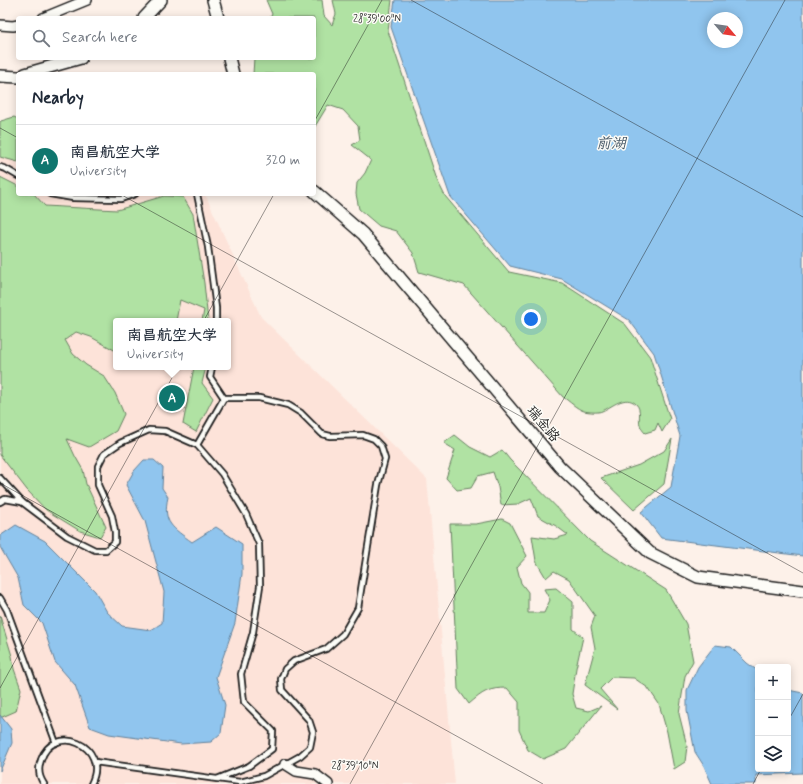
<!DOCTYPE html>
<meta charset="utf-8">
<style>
body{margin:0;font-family:Mynerve,"LXGW WenKai TC",sans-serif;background:#f2f2f3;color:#1f2937}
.controls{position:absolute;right:12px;bottom:12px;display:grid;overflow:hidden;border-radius:4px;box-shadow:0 2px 10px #0003}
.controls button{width:36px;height:36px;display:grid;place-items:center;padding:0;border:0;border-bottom:1px solid #e0e1e3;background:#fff;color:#1f2937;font:20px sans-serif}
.compass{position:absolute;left:707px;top:12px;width:36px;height:36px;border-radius:50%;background:#fff;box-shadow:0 2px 10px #0003;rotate:119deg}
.you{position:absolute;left:531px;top:319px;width:14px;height:14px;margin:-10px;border:3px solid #fff;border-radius:50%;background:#1a73e8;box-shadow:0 0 0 6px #1a73e833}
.badge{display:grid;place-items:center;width:26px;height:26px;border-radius:50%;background:#0f766e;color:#fff;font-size:13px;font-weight:700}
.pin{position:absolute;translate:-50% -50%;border:2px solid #fff;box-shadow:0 1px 4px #0006}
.popup{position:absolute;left:113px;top:318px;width:118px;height:52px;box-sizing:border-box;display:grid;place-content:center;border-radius:4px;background:#fff;filter:drop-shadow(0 1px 3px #0005);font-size:13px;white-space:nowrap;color:#747a83}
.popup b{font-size:15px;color:#1f2937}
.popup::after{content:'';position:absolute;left:50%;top:100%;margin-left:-8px;border:8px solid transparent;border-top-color:#fff}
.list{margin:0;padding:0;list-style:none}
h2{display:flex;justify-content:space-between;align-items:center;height:52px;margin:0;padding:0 16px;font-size:17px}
h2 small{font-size:13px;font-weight:400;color:#747a83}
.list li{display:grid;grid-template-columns:26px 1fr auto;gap:12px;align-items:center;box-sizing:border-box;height:72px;padding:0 16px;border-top:1px solid #e0e1e3}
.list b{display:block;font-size:15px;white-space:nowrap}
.list p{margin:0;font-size:13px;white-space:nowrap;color:#747a83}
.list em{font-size:13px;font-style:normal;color:#747a83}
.icon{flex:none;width:22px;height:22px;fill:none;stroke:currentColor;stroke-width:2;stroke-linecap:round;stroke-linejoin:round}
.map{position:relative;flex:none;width:803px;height:784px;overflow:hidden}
.search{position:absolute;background:#fff;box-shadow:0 2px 10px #0003;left:16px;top:16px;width:300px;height:44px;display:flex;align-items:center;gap:10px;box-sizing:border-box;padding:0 14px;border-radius:4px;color:#747a83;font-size:15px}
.panel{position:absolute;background:#fff;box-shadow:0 2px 10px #0003;left:16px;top:72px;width:300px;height:124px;border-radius:4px}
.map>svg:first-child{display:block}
.built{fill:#fde3d9;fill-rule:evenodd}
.green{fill:#b0e2a3;stroke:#667f60}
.water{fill:#90c5ee;stroke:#62819a;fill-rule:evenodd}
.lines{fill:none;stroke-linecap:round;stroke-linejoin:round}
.service-casing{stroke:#1c1c1c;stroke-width:8}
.minor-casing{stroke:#1c1c1c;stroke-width:12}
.tertiary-casing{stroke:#1c1c1c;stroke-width:14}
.service{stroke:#fdfcf7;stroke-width:4.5}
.minor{stroke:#fdfcf7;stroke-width:9}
.tertiary{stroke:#fdfcf7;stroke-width:11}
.ticks{fill:none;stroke:#1c1c1c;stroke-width:1;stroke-opacity:0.45}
.labels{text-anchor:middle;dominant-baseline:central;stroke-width:3;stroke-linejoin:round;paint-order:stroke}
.street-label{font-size:14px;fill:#1c1c1c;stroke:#fdfcf7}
.water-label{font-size:15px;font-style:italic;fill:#455766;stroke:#fdfcf7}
.ticks-label{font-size:10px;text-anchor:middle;fill:#1c1c1c;stroke:#fdfcf7;stroke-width:3;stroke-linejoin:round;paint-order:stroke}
</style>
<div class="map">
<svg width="803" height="784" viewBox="0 0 803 784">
<rect width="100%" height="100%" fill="#fdf1e9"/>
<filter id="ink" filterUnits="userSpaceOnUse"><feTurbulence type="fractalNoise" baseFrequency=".025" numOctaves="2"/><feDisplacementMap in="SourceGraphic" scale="8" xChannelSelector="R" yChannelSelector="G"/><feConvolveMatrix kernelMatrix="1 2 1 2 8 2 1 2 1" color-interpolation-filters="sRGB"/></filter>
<g filter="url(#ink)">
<path class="built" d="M 18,146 L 18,194 L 205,194 L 261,317 L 427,479 L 455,784 L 0,784 L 0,147 ZM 116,321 L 228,321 L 228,367 L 116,367 Z"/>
<g class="green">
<path d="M 266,0 L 322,0 L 324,16 L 332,25 L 336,14 L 333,0 L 392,0 L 388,31 L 437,180 L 445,196 L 509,272 L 562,283 L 625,324 L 650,357 L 670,419 L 662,432 L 658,423 L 655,430 L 645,433 C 643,431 641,428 640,425 C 638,418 642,410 636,404 C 625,394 612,407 602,411 C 598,413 588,412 584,411 C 577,409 569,401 563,397 L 464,285 L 419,272 L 413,253 L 396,231 L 379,226 L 359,209 L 356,194 L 357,183 L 365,173 L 371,160 L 352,145 L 360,140 L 358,126 L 343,110 L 328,105 L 314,128 L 314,74 L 253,74 L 254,58 L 314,58 L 314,18 L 270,18 L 272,14 Z"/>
<path d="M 14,117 L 18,119 L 18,162 L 0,157 L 0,122 L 1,121 Z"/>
<path d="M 0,177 L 18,186 L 18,194 L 34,194 L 45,206 L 117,210 L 164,196 L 183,197 L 193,214 L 204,283 L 208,321 L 202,321 L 204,310 L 180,300 L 176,321 L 116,321 L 116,351 L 91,337 L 76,332 L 65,340 L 73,354 L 86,365 L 104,376 L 115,393 L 124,414 L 116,431 L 89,447 L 67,439 L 75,456 L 83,470 L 86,484 L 106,527 L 100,537 L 80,531 L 46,510 L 27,490 L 0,455 Z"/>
<path d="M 194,367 L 206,367 L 202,383 L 213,398 L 196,432 L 183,424 Z"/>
<path d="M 455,435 L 470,447 L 490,457 L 502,450 L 510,460 L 590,541 L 666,590 L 672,600 L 686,624 L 693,661 L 685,676 L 679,714 L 687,746 L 685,762 L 674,769 L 667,732 L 659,704 L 648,688 L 634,678 L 612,677 L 600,689 L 617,709 L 585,685 L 595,648 L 591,627 L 595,616 L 569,579 L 554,571 L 546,578 L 536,561 L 532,536 L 554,539 L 568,535 L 556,526 L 538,516 L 531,498 L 518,504 L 501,505 L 498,487 L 493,472 L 478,476 L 471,488 L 457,490 L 446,478 L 455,450 L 444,443 Z"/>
<path d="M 672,439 L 664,484 L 634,510 L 601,478 L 639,465 L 664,451 Z"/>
<path d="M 502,519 L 510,523 L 527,556 L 517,567 L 521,583 L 528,592 L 528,613 L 544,613 L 550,600 L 544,589 L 556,588 L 573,602 L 573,629 L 583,637 L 576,668 L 572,694 L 576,708 L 589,711 L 601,706 L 566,749 L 543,759 L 528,750 L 519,730 L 519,702 L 507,688 C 488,688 483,692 469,704 L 458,689 L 450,524 L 476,524 Z"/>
<path d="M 0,616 L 12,656 L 14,669 L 21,689 L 16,711 L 0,718 Z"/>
</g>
<g class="water">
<path d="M 395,0 L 803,0 L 803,556 L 661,538 L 641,512 L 671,487 L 680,436 L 654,353 L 629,320 L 562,279 L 510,266 L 450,196 L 391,27 ZM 713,18 L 737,18 L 737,42 L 713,42 Z"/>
<path d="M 144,460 L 154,460 L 163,468 L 162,488 L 168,497 C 162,523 173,528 192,542 L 216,527 L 242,544 L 242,574 L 235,623 L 216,677 L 225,705 L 221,733 L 211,742 L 181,744 L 109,734 L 90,727 L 75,685 L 55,662 L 42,623 L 24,605 L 18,578 L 0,547 L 0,536 L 16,525 L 45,541 L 95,591 L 107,612 L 122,626 L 151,630 L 162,623 L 164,592 L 145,521 L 126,485 L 134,471 Z"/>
<path d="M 715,645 L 731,647 L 747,663 L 758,671 L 758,769 L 788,769 L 788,690 L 803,693 L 803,773 L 756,775 L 756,784 L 712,784 L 704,766 L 695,752 L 687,711 L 687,690 L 698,667 Z"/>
<path d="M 0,715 L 11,729 L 12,743 L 0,771 Z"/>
</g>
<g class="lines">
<defs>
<g id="service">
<path d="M 0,167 L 6,169 L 18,176"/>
<path d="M 50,194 L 73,198 L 121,199 L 135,194"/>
<path d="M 197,194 L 208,247 L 216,308 L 216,321"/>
<path d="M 212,367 L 210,377 L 224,398 L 259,398 L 288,405 L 301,413 L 322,434 L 330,436 L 363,435 L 374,439 L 381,446 L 385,459 L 378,485 L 358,608 L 343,634 L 326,649 L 294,661 L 285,669 L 281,679 L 282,690 L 309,720 L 313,732 L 310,747 L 300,756 L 264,776 L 240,782 L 218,779"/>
<path d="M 197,445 L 224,398"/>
<path d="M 0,478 L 22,502"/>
<path d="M 0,502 L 5,499 L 22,502 L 67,536 L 95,550 L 106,550 L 115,542 L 115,532 L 112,516 L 98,485 L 98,466 L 104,454 L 120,443 L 149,430 L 165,431 L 197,445 L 222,474 L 246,514 L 259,544 L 260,586 L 253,632 L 241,674 L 244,702 L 273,731 L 272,749 L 249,766 L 217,779 L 95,762"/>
<path d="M 0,598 L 7,610 L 56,743"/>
<path d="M 44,784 C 39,777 38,768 41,760 C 53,722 111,745 91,784"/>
</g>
<g id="minor">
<path d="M 43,18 L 87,0"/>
<path d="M 0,25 L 13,26 L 18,25"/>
<path d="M 285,764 L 296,771 L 315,774 L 328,784"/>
</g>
<g id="tertiary">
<path d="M 213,0 L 218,18"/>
<path d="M 144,18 L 161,0"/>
<path d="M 229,58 L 233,74"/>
<path d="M 25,74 L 81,58"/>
<path d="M 0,76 L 18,77"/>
<path d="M 314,191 L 363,234 L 560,467 L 650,553 L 698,577 L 803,591"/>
</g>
</defs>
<use href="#service" class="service-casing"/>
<use href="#minor" class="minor-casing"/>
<use href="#tertiary" class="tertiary-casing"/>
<use href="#service" class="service"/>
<use href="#minor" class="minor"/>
<use href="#tertiary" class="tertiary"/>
</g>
</g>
<path class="ticks" d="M 411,0 L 803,217M 314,122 L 382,0M 0,128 L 18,138M 120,194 L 803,573M 0,483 L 543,784M 0,688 L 274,194M 788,721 L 803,694M 350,784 L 785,0M 753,784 L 761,769"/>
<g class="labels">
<g class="street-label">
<text transform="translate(543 424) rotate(50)">瑞金路</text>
</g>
<g class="water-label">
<text x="611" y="144">前湖</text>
</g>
</g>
<g class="ticks-label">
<text x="377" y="22">28°39'00"N</text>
<text x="355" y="769">28°39'10"N</text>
</g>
</svg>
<div class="controls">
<button>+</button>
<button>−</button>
<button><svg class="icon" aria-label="layers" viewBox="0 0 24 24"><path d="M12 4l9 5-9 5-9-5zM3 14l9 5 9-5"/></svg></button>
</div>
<svg class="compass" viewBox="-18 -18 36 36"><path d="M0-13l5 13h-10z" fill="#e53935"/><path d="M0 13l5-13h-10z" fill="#747a83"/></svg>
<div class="you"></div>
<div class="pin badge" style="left:172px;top:398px">A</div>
<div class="popup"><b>南昌航空大学</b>University</div>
<div class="search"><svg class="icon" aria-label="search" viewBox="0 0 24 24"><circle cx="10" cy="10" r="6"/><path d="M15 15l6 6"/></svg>Search here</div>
<section class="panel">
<h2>Nearby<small></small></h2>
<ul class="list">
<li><span class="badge">A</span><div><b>南昌航空大学</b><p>University</p></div><em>320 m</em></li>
</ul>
</section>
</div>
